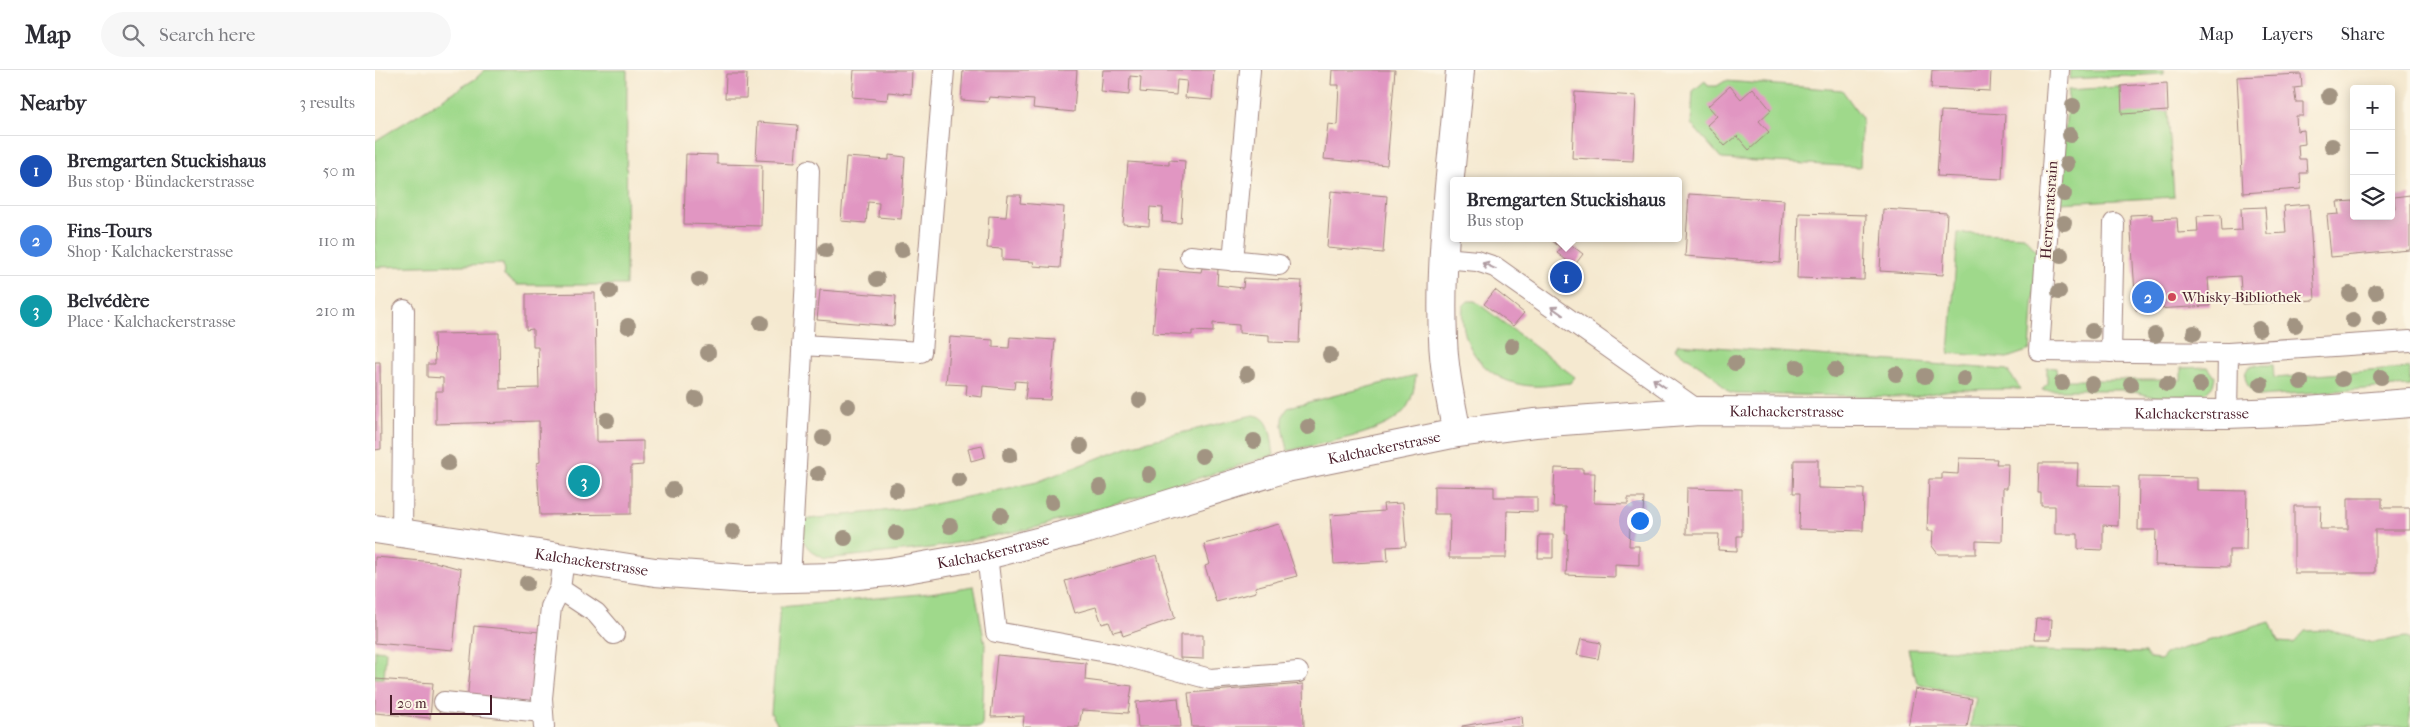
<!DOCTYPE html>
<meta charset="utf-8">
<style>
body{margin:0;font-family:"IM FELL French Canon",serif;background:#f7f7f7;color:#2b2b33}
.controls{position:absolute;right:15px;top:15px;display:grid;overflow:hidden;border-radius:5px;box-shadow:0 2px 12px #0003}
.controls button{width:45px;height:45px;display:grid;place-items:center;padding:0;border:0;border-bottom:1px solid #e1e1e2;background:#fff;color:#2b2b33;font:25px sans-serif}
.scale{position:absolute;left:15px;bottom:12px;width:102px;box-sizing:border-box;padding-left:5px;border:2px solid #4a1f2b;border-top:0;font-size:14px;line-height:18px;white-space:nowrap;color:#4a1f2b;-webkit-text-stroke:4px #fcf5e5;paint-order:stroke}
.you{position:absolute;left:1264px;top:450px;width:18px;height:18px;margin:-12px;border:4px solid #fff;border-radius:50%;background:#1a73e8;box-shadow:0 0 0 8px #1a73e833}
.badge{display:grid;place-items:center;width:32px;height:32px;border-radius:50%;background:#d1495b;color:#fff;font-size:16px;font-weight:700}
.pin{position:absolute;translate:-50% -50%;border:2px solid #fff;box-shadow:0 1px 5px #0006}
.popup{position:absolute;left:1075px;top:107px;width:232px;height:65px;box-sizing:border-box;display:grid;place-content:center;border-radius:5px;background:#fff;filter:drop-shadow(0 1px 4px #0005);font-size:16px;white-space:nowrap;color:#7c7c81}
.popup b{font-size:19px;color:#2b2b33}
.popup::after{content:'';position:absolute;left:50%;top:100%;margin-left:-10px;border:10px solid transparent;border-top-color:#fff}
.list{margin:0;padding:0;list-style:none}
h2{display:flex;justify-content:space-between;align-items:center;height:65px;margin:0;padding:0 20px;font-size:21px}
h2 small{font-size:16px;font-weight:400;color:#7c7c81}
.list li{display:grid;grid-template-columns:32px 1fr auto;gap:15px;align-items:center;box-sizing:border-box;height:70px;padding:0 20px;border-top:1px solid #e1e1e2}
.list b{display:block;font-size:19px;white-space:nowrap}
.list p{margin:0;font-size:16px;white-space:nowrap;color:#7c7c81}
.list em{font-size:16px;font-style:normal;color:#7c7c81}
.icon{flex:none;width:28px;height:28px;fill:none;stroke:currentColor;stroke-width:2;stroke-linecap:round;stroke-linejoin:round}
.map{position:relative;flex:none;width:2035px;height:657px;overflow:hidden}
header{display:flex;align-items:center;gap:30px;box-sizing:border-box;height:70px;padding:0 25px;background:#fff;border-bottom:1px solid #e1e1e2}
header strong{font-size:24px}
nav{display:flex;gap:28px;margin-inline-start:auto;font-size:18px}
.search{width:350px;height:45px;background:#f7f7f7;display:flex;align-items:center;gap:12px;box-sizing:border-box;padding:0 18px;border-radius:28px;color:#7c7c81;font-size:19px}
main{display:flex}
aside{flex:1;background:#fff}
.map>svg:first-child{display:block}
.green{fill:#9fd98b;stroke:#747c5b}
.building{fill:#e196c2}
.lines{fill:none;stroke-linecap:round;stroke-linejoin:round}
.service-casing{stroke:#a0847e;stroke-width:22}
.minor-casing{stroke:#a0847e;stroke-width:30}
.tertiary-casing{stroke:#a0847e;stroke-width:30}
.service{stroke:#fff;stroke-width:20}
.minor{stroke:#fff;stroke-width:28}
.tertiary{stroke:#fff;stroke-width:28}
.tree{fill:#a29482}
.oneway{stroke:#ae9aa0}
.poi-dot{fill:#d1495b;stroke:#fcf5e5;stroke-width:2}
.labels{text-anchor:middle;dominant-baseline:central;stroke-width:4;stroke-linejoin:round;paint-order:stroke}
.street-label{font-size:15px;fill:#4a1f2b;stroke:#fcf5e5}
.poi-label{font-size:15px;fill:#4a1f2b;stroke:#fcf5e5;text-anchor:start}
</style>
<header>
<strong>Map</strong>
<div class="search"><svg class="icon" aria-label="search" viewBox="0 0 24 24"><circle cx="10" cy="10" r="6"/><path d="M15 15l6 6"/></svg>Search here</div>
<nav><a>Map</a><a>Layers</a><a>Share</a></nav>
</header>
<main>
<aside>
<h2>Nearby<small>3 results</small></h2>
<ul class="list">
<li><span class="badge" style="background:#1a4fb4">1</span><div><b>Bremgarten Stuckishaus</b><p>Bus stop · Bündackerstrasse</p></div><em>50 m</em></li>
<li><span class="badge" style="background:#3f7fe0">2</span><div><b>Fins-Tours</b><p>Shop · Kalchackerstrasse</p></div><em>110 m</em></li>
<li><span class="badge" style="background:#0f9aa8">3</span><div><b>Belvédère</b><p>Place · Kalchackerstrasse</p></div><em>210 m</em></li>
</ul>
</aside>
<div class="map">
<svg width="2035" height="657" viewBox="0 0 2035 657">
<rect width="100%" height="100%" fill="#fcf5e5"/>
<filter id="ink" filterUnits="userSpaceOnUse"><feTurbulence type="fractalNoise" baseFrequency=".02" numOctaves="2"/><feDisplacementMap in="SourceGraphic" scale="10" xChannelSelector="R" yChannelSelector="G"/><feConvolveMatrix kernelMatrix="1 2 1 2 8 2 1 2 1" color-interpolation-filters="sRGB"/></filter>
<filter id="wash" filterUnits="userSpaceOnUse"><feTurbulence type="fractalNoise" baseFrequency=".0096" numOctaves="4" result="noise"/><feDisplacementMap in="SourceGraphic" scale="20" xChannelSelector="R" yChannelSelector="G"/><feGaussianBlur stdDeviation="1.12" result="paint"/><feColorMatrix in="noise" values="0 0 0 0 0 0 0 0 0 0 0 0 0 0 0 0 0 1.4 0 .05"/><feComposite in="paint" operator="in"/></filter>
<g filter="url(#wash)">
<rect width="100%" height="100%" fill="#f5e9d0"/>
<g class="green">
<path d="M 110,0 L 252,0 L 251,215 L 142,215 L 129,206 L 128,194 L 0,197 L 0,71 L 100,9 Z"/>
<path d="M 1696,0 L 1789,0 L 1789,4 L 1695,9 Z"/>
<path d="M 1330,11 L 1333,16 L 1342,16 L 1350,11 L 1467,20 L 1487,48 L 1485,97 L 1347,89 L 1316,54 L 1318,21 Z"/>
<path d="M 1791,14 L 1799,127 L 1685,133 L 1693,20 Z"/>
<path d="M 1583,163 L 1649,166 L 1662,182 L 1655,280 L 1632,288 L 1574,283 Z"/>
<path d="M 1093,231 L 1100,231 L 1200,307 L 1195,313 C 1183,314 1169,317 1157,316 C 1114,314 1083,278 1088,236 Z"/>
<path d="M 1303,274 L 1632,300 L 1646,319 L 1576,320 L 1537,327 L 1359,324 L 1353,322 L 1337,304 L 1300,279 Z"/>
<path d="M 1877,295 L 1898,295 L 1899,308 L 2035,298 L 2035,316 L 1884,326 C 1873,320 1863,304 1877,295 Z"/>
<path d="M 1672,297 L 1681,298 L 1682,310 L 1806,310 L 1806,298 L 1833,297 L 1840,307 L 1838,315 L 1827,326 L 1781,327 L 1749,320 L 1667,320 L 1672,313 Z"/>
<path d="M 1041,305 C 1039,318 1038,330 1029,341 C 1010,365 944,373 913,381 C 911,366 902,348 914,337 Z"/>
<path d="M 878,345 C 897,346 896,369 899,385 L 663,457 L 556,478 L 450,489 C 432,480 426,473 424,453 L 434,449 L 545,437 L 662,412 L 754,376 Z"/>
<path d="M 599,516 L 610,574 L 607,657 L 404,657 L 396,643 L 405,537 L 555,523 Z"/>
<path d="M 1895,552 L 1903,572 L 1919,573 L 1930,561 L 1953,560 L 1998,573 L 2030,567 L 2035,570 L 2035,657 L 1807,657 L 1786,655 L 1762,657 L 1595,657 L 1601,628 L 1542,613 L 1533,579 L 1770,583 L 1775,589 L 1785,590 L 1790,584 Z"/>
<path d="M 0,580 L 11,581 L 9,608 L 0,608 Z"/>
</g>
<g id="blocks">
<g class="building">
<path d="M 479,0 L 537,0 L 536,24 L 513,22 L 512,30 L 477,27 Z"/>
<path d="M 588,0 L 702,0 L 699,42 L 658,38 L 659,30 L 614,27 L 613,32 L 586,30 Z"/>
<path d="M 728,0 L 839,0 L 837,30 L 810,28 L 812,11 L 802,10 L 801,25 L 765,22 L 766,7 L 755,6 L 754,25 L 726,22 Z"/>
<path d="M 957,0 L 1020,0 L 1012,95 L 949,89 L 953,54 L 962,55 L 964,15 L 956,15 Z"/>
<path d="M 1557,0 L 1616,0 L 1615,21 L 1556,18 Z"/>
<path d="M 351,4 L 372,4 L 371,28 L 350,28 Z"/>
<path d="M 1926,4 L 1927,17 L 1919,18 L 1921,32 L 1928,32 L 1928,46 L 1921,46 L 1922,61 L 1929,60 L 1930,74 L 1923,75 L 1924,89 L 1931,89 L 1932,103 L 1925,103 L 1926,119 L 1868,123 L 1862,7 Z"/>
<path d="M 1792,13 L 1793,41 L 1747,44 L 1746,16 Z"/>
<path d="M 1355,16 L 1366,29 L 1378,18 L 1396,40 L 1384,51 L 1394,62 L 1374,80 L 1362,66 L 1350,76 L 1332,55 L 1342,46 L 1333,36 Z"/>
<path d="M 1200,22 L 1261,26 L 1258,91 L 1197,88 Z"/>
<path d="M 1566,41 L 1630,44 L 1627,109 L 1562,106 Z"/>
<path d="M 383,52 L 423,55 L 420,92 L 381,90 Z"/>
<path d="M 311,84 L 342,85 L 342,94 L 387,95 L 386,156 L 309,154 Z"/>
<path d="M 514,85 L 530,87 L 526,149 L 503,147 L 504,133 L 493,132 L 491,153 L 466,151 L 471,87 L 514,90 Z"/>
<path d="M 794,90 L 810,91 L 806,153 L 787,152 L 788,138 L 775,137 L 774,156 L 748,154 L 753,92 L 794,95 Z"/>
<path d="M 956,121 L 1012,126 L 1008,183 L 952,178 Z"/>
<path d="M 1314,124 L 1409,130 L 1405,193 L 1310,186 Z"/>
<path d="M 633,125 L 646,125 L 645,133 L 689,137 L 685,198 L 658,196 L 659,192 L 627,190 L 627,179 L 612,178 L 614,146 L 631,147 Z"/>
<path d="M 2035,125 L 2035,180 L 1956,187 L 1952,145 L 1964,144 L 1962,132 L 1979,131 L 1979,146 L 2016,146 L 2016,139 L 2020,139 L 2019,127 Z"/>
<path d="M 1934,134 L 1940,230 L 1867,234 L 1865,206 L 1833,208 L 1835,236 L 1761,240 L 1755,145 L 1777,144 L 1777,149 L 1802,148 L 1803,163 L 1823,162 L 1822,146 L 1846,145 L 1847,161 L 1867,160 L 1866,138 L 1890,137 L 1892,164 L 1911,163 L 1909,136 Z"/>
<path d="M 1508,139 L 1572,143 L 1568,205 L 1505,201 Z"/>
<path d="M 1424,143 L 1491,145 L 1489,210 L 1422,208 Z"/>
<path d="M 1177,168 L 1191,171 L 1208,184 L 1199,196 L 1182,183 L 1186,178 L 1176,170 Z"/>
<path d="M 827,198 L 843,199 L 842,215 L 868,218 L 869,208 L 927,211 L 924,273 L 894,272 L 894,265 L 864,263 L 864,255 L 838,253 L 838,262 L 817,261 L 817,265 L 778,263 L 783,199 L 826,202 Z"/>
<path d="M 445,220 L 521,226 L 519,256 L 442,250 Z"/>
<path d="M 1120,220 L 1149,243 L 1138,256 L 1109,234 Z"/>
<path d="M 220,223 L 222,372 L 268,371 L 268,395 L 256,396 L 256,444 L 165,445 L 162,393 L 165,392 L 164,351 L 61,354 L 61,321 L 68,321 L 68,308 L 52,307 L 52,294 L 60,294 L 59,264 L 124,263 L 125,319 L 164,318 L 163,277 L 158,277 L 158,259 L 151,260 L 151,224 Z"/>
<path d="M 575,267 L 618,270 L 618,277 L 634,278 L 635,267 L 680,270 L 675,330 L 650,329 L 652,312 L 640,311 L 639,319 L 608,316 L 607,327 L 591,325 L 592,315 L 571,314 Z"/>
<path d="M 0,292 L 5,292 L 6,379 L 0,380 Z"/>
<path d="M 607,375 L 610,387 L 596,391 L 593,378 Z"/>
<path d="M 1584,388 L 1622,389 L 1621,394 L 1633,394 L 1632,418 L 1628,418 L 1627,472 L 1601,471 L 1601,484 L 1563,484 L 1557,476 L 1558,461 L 1552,461 L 1554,409 L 1567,409 L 1567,403 L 1583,404 Z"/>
<path d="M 1419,390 L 1443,390 L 1443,418 L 1489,419 L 1488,461 L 1424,459 L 1425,423 L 1418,423 Z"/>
<path d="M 1664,393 L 1703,393 L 1702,415 L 1744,416 L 1743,456 L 1728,455 L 1728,480 L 1703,479 L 1703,464 L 1680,464 L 1680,436 L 1666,436 L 1666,423 L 1663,423 Z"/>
<path d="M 1180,398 L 1208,399 L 1208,403 L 1220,403 L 1219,433 L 1253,434 L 1253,428 L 1269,428 L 1267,458 L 1255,458 L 1254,476 L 1264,476 L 1264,495 L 1240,494 L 1240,507 L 1191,505 L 1193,464 L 1190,464 L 1191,437 L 1178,437 Z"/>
<path d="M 1764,407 L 1822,408 L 1822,420 L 1872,421 L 1871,480 L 1854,480 L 1854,497 L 1780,495 L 1781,460 L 1763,460 Z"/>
<path d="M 1059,416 L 1119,417 L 1119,427 L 1162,427 L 1162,442 L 1132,441 L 1131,488 L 1074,488 L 1075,444 L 1059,444 Z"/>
<path d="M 1312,418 L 1367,419 L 1367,466 L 1362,466 L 1362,481 L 1343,480 L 1344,464 L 1311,464 Z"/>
<path d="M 1973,428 L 2007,428 L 2007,438 L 2035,438 L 2035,460 L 2000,460 L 2000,503 L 1919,503 L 1919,436 L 1946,436 L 1945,459 L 1973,459 Z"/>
<path d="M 1028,433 L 1031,476 L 1012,477 L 1013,491 L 959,494 L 955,445 L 1009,441 L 1008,434 Z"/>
<path d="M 904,454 L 922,506 L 880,517 L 881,522 L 841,532 L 830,496 L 835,494 L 829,474 Z"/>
<path d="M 1164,465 L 1178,465 L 1178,488 L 1163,488 Z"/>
<path d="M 782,485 L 800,548 L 748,566 L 746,560 L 738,562 L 734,552 L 727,554 L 721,537 L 700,543 L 690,511 Z"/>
<path d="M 0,487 L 60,492 L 86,499 L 78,580 L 0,573 Z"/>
<path d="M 1661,549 L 1677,549 L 1676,569 L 1659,569 Z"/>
<path d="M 99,556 L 165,562 L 158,638 L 92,632 Z"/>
<path d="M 805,565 L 828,565 L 828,589 L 805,588 Z"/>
<path d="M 1206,569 L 1226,573 L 1223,589 L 1202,585 Z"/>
<path d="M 622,585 L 711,593 L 710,610 L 757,616 L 753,643 L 707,640 L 704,657 L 648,657 L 649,646 L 616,647 Z"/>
<path d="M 0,609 L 58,613 L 55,648 L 0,643 Z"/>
<path d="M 928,614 L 929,657 L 817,657 L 813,623 Z"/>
<path d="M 1540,619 L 1597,629 L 1592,657 L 1533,657 Z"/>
<path d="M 803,628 L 806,657 L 763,657 L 761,632 Z"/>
<path d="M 1147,646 L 1148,657 L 1087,657 L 1087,656 Z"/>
</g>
</g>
</g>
<g filter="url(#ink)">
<use href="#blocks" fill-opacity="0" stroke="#a0847e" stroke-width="1"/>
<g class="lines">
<defs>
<g id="service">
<path d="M 1684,0 L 1664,281 L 1853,283 L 2035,271"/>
<path d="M 815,186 L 904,195"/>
<path d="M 1069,188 L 1102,191 L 1120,197 L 1324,341"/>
<path d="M 858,191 L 875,0"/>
<path d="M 427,275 L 546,282 L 569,0"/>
<path d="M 1736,282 L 1739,153"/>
<path d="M 1852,344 L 1853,283"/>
<path d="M 27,464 L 29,240"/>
<path d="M 612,485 L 621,562 L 743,584 L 835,609 L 923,602"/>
<path d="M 415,509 L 431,207 L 434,100"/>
<path d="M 185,519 L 221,543 L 239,564"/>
<path d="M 69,632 L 167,642"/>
<path d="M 169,657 L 167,628 L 176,537 L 185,519 L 189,488"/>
</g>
<path id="minor" d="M 1082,363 C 1076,332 1069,301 1068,269 C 1064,180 1078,89 1085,0"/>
<g id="tertiary">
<path id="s1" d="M 0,459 L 280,502 L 371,509 L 462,507 L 514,502 L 612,485 L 713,459 L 911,398 L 1082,363 L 1160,353 L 1324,341 L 1852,344 L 1932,341 L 2035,333"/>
</g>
</defs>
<use href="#service" class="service-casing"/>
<use href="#minor" class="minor-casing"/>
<use href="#tertiary" class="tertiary-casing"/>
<use href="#service" class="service"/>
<use href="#minor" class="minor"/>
<use href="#tertiary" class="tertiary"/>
</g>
<g class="tree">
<circle cx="1954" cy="26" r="8"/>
<circle cx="1698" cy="36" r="8"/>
<circle cx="1695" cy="65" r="8"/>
<circle cx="1957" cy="76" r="8"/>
<circle cx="1692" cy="94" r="8"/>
<circle cx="1689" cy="124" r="8"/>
<circle cx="1689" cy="153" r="8"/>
<circle cx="451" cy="180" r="8"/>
<circle cx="527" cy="180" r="8"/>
<circle cx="1686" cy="185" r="8"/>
<circle cx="324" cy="209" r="8"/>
<circle cx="502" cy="209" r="8"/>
<circle cx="235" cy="221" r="8"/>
<circle cx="1684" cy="222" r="8"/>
<circle cx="2001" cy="222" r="8"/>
<circle cx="1975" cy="224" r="8"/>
<circle cx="2005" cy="248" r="8"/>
<circle cx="1978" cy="250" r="8"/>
<circle cx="386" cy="253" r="8"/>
<circle cx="1920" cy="255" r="8"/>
<circle cx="253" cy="256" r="8"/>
<circle cx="1884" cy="259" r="8"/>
<circle cx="1717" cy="261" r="8"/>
<circle cx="1819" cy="263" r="8"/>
<circle cx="1780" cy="265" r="8"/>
<circle cx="1137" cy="276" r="8"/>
<circle cx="333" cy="283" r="8"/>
<circle cx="955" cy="285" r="8"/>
<circle cx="1360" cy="293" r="8"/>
<circle cx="1422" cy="297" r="8"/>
<circle cx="1460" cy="300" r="8"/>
<circle cx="872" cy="304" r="8"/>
<circle cx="1521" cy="304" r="8"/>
<circle cx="1550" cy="306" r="8"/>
<circle cx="2006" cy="307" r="8"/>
<circle cx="1589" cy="309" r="8"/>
<circle cx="1967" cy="309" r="8"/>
<circle cx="1926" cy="312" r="8"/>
<circle cx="1687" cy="313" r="8"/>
<circle cx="1717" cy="314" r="8"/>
<circle cx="1756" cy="314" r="8"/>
<circle cx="1792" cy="314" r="8"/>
<circle cx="1886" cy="314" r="8"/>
<circle cx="1825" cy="315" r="8"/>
<circle cx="321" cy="329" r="8"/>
<circle cx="765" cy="330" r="8"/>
<circle cx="473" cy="336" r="8"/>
<circle cx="232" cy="350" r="8"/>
<circle cx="933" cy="357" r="8"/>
<circle cx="448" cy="368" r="8"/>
<circle cx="879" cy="371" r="8"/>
<circle cx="706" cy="376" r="8"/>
<circle cx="635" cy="385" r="8"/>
<circle cx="827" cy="386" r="8"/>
<circle cx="73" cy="393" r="8"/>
<circle cx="443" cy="404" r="8"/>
<circle cx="774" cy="404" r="8"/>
<circle cx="584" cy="410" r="8"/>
<circle cx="725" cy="417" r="8"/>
<circle cx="298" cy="420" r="8"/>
<circle cx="521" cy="420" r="8"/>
<circle cx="677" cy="432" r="8"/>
<circle cx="626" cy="445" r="8"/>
<circle cx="575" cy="456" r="8"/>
<circle cx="358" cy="461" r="8"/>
<circle cx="521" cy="463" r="8"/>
<circle cx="470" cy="468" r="8"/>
<circle cx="152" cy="513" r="8"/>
</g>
<defs><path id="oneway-shaft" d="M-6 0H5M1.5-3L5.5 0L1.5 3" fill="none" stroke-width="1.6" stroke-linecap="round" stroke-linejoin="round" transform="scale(1.25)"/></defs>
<g class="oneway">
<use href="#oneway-shaft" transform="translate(1114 196) rotate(-156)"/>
<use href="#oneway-shaft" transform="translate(1182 241) rotate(-145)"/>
<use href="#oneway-shaft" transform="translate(1284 313) rotate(-145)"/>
</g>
</g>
<circle class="poi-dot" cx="1797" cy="227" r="5"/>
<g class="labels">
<g class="street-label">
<text transform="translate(1674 140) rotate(-86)">Herrenratsrain</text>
<text stroke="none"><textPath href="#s1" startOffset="1434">Kalchackerstrasse</textPath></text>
<text stroke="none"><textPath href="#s1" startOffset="1839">Kalchackerstrasse</textPath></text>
<text stroke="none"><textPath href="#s1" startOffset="1029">Kalchackerstrasse</textPath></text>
<text stroke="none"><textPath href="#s1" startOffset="624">Kalchackerstrasse</textPath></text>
<text stroke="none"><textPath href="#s1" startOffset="219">Kalchackerstrasse</textPath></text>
</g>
<g class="poi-label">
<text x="1807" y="227">Whisky-Bibliothek</text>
</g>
</g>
</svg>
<div class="controls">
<button>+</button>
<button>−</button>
<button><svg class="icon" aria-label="layers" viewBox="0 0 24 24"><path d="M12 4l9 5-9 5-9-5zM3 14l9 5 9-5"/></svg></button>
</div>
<div class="scale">20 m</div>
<div class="you"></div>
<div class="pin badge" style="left:1191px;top:207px;background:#1a4fb4">1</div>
<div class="popup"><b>Bremgarten Stuckishaus</b>Bus stop</div>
<div class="pin badge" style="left:1773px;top:227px;background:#3f7fe0">2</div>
<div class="pin badge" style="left:209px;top:411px;background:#0f9aa8">3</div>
</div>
</main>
